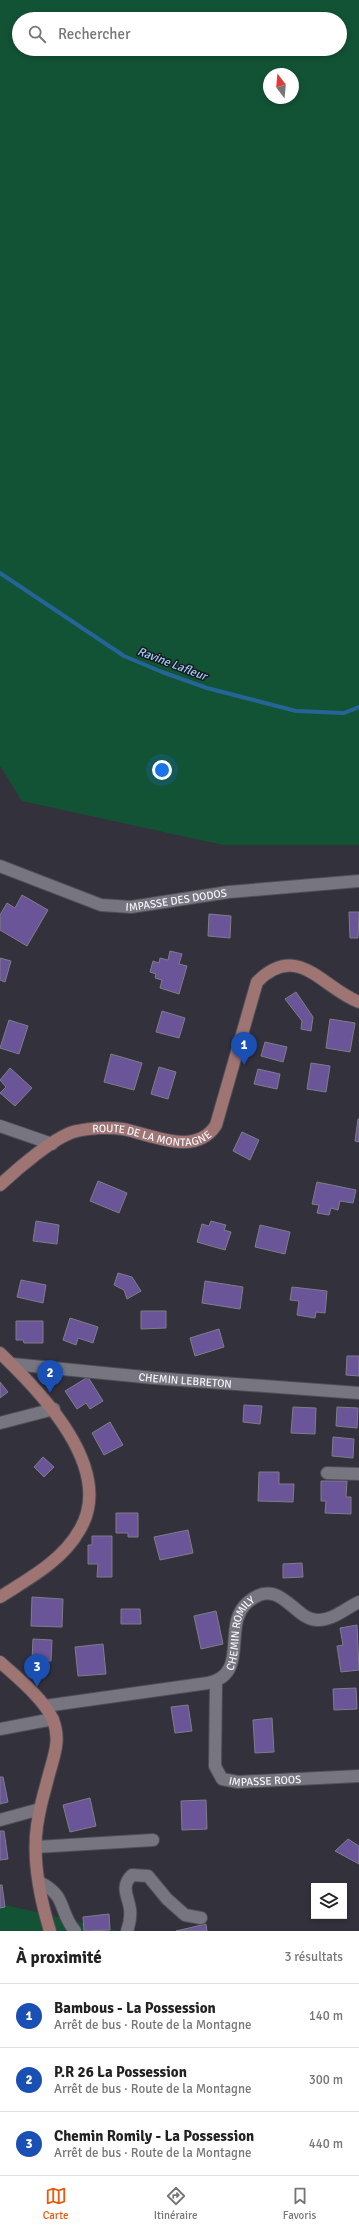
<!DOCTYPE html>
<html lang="fr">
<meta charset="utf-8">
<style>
body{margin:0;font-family:Signika,sans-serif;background:#f6f6f6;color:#222}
.controls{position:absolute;right:12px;bottom:12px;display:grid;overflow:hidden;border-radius:0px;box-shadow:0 2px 6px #0003}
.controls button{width:36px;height:36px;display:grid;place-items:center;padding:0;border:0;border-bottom:1px solid #e0e0e0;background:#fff;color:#222;font:20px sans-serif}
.compass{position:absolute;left:263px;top:68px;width:36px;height:36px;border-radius:50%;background:#fff;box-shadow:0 2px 6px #0003;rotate:344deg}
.you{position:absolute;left:162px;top:770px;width:14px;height:14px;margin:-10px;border:3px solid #fff;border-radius:50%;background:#1a73e8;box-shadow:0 0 0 6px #1a73e833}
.badge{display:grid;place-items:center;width:26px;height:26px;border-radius:50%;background:#ea580c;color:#fff;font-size:13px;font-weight:700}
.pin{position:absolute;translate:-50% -33px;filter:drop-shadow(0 1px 2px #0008)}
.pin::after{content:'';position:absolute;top:21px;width:14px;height:12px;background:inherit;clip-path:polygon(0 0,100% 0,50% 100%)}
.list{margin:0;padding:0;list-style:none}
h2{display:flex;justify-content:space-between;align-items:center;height:52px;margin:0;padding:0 16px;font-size:17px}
h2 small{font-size:13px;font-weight:400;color:#767676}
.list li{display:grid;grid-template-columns:26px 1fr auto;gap:12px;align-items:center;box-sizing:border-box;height:64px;padding:0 16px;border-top:1px solid #e0e0e0}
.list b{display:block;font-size:15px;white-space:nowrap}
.list p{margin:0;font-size:13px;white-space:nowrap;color:#767676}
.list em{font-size:13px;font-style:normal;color:#767676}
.icon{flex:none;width:22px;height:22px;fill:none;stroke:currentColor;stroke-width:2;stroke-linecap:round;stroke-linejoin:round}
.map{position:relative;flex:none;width:359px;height:1931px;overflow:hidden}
.search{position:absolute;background:#fff;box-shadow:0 2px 6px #0003;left:12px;right:12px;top:12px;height:44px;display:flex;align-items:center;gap:10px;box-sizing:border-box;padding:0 14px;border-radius:22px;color:#767676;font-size:15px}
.sheet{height:244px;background:#fff}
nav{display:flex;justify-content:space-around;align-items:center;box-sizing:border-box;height:56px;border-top:1px solid #e0e0e0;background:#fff;font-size:11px;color:#767676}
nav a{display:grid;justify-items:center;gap:2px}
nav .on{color:#ea580c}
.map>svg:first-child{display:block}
.green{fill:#125335;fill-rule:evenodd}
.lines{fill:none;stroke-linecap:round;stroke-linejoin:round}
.stream{stroke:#246497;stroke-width:4}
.building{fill:#695597;stroke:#807d89}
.minor-casing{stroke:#4f4d56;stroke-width:14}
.secondary-casing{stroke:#4f4d56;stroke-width:14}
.minor{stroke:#777580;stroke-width:12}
.secondary{stroke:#9f7574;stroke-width:12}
.labels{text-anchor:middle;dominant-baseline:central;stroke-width:3;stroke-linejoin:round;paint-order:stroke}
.street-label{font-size:11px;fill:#f4f3f9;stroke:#1a191e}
.water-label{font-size:12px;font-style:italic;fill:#9cccf9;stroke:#1a191e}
</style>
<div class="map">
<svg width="359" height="1931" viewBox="0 0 359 1931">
<rect width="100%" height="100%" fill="#33313b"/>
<g class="green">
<path d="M 0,0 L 359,0 L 359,845 L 223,845 L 22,801 L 0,766 ZM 19,19 L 340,19 L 340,49 L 19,49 ZM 269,74 L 293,74 L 293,98 L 269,98 Z"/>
<path d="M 0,1904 L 10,1906 L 118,1931 L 0,1931 Z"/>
</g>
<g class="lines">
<path class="stream" d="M 0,573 L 124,656 L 162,672 L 207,688 L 296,711 L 344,713 L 359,707"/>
</g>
<g class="building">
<path d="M 22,895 L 48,910 L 27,946 L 0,930 L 0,915 L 7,903 L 15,908 Z"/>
<path d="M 349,912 L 359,912 L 358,938 L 350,938 Z"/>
<path d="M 209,914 L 231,916 L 230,938 L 208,936 Z"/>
<path d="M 170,951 L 182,954 L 179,964 L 187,966 L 179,994 L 160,988 L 162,980 L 155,978 L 156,974 L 150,972 L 153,961 L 159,963 L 160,958 L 168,960 Z"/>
<path d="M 0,958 L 11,961 L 5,982 L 0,980 Z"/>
<path d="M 296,992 L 313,1017 L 311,1031 L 301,1029 L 302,1021 L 285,999 Z"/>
<path d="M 162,1011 L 185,1018 L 179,1038 L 156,1032 Z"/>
<path d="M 330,1019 L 355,1023 L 350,1052 L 326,1048 Z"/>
<path d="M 9,1020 L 28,1026 L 19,1054 L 0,1048 Z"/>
<path d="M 265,1042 L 287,1047 L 283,1062 L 261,1056 Z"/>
<path d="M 111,1054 L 142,1063 L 134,1090 L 104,1082 Z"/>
<path d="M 311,1063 L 330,1066 L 326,1092 L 307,1089 Z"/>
<path d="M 159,1067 L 176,1072 L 168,1099 L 151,1094 Z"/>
<path d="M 10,1068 L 32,1088 L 15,1106 L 0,1093 L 6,1087 L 0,1080 Z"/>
<path d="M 258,1069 L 280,1074 L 277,1089 L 254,1084 Z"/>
<path d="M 358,1119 L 359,1119 L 359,1142 L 355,1141 Z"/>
<path d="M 242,1132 L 259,1140 L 250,1160 L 233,1151 Z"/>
<path d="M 98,1181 L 127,1193 L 119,1213 L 90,1201 Z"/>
<path d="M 317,1182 L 356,1190 L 353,1203 L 340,1201 L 338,1210 L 331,1208 L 329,1215 L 317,1213 L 319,1205 L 312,1204 Z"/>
<path d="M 36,1221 L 59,1225 L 57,1244 L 33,1241 Z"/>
<path d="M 211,1221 L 226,1225 L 224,1230 L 231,1232 L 225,1250 L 197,1242 L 202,1224 L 209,1226 Z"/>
<path d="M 260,1225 L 290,1232 L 285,1254 L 255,1247 Z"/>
<path d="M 118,1273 L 132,1277 L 141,1291 L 127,1299 L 124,1290 L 114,1285 Z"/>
<path d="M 21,1280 L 46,1285 L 43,1303 L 17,1297 Z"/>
<path d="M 205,1281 L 243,1287 L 240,1309 L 202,1303 Z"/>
<path d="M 292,1287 L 327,1291 L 325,1313 L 316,1312 L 315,1318 L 297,1315 L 299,1301 L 290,1300 Z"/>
<path d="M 141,1311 L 166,1311 L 166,1328 L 141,1329 Z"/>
<path d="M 70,1318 L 98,1327 L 93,1343 L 78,1338 L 76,1345 L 63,1340 Z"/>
<path d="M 16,1321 L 43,1321 L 43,1343 L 24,1343 L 23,1340 L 16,1340 Z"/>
<path d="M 219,1329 L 224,1347 L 195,1356 L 190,1338 Z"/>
<path d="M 347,1356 L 359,1356 L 359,1376 L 346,1375 Z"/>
<path d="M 88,1377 L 103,1401 L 90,1409 L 86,1403 L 77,1409 L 65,1391 Z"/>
<path d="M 0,1382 L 8,1392 L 0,1398 Z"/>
<path d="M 244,1405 L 262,1406 L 260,1424 L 243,1422 Z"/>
<path d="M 293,1407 L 316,1408 L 315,1434 L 291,1433 Z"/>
<path d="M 337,1407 L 358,1408 L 357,1428 L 336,1426 Z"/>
<path d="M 110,1422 L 123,1445 L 104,1455 L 92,1433 Z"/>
<path d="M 333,1437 L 354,1439 L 353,1458 L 332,1456 Z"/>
<path d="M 43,1457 L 54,1467 L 44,1477 L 34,1467 Z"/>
<path d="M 259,1472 L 279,1472 L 279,1484 L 294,1484 L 293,1502 L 258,1501 Z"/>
<path d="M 321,1481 L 347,1481 L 346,1497 L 351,1497 L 351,1514 L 325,1513 L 326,1501 L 321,1501 Z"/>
<path d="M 116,1513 L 138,1513 L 138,1537 L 128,1537 L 128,1533 L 116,1533 Z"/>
<path d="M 188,1530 L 193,1553 L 160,1560 L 154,1537 Z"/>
<path d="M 92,1536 L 112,1536 L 112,1577 L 97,1577 L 98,1564 L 88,1564 L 88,1545 L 92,1545 Z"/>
<path d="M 302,1563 L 303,1577 L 283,1578 L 283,1564 Z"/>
<path d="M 32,1597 L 63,1599 L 62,1627 L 31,1626 Z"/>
<path d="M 121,1609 L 140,1609 L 141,1624 L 121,1624 Z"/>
<path d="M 216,1611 L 223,1644 L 201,1649 L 194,1616 Z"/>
<path d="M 357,1625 L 359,1670 L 341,1672 L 337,1646 L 343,1645 L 340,1628 Z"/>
<path d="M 33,1639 L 52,1640 L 51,1661 L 32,1660 Z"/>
<path d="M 103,1644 L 106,1674 L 78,1676 L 75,1647 Z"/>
<path d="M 356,1688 L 357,1709 L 334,1710 L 333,1689 Z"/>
<path d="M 188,1705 L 192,1731 L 175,1733 L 171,1707 Z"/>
<path d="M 272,1718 L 274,1752 L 255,1753 L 253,1720 Z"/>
<path d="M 0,1777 L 3,1777 L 8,1802 L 0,1804 Z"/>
<path d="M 90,1798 L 96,1826 L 70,1832 L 63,1805 Z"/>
<path d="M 206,1800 L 207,1829 L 182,1830 L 181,1801 Z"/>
<path d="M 0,1831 L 4,1831 L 8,1859 L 0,1860 Z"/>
<path d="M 348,1839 L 359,1846 L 359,1864 L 335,1851 Z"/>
<path d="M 0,1885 L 2,1885 L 5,1907 L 0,1908 Z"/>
<path d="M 109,1914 L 110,1930 L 84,1931 L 83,1917 Z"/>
<path d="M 206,1924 L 207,1931 L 176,1931 Z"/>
</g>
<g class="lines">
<defs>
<g id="minor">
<path id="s1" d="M 0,866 L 101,905 L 131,907 L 229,892 L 359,881"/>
<path d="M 0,1126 L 52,1144"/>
<path id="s2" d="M 12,1364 L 154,1378 L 359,1393"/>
<path d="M 0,1423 L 54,1409"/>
<path d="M 327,1473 L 359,1474"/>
<path id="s3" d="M 216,1681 L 215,1766 L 222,1779 L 238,1782 L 359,1776"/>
<path id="s4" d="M 45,1706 L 208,1683 C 251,1674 221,1625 248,1602 C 280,1575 294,1620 317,1620 C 332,1621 346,1608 359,1602"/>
<path d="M 0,1729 L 53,1719"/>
<path d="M 0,1820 L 40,1809"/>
<path d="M 36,1847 L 153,1840"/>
<path d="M 39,1882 C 68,1896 58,1911 75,1931"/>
<path d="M 127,1931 C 130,1923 131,1917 130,1909 C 128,1895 120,1887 132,1875 L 148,1876 L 167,1899 L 185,1915 L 201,1918"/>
</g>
<g id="secondary">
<path id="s5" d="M 0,1185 C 16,1170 56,1135 77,1131 C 90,1128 110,1127 123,1129 C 153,1135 196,1157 216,1125 L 257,982 C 298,941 322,988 359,1002"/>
<path d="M 0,1353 C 41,1392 117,1470 79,1531 C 62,1561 28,1579 0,1597"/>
<path d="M 0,1662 C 16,1676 45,1700 53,1720 C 62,1742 52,1760 47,1782 C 43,1796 39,1811 37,1826 C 32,1861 40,1898 50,1931"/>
</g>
</defs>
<use href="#minor" class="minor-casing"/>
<use href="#secondary" class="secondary-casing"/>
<use href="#minor" class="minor"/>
<use href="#secondary" class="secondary"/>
</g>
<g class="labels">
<g class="street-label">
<text stroke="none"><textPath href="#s1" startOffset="184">IMPASSE DES DODOS</textPath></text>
<text stroke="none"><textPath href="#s5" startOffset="171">ROUTE DE LA MONTAGNE</textPath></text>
<text stroke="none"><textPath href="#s2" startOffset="174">CHEMIN LEBRETON</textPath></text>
<text stroke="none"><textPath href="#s4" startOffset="229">CHEMIN ROMILY</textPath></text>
<text stroke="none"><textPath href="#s3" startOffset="143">IMPASSE ROOS</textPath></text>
</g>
<g class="water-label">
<text transform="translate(172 664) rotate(21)">Ravine Lafleur</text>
</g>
</g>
</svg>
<div class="controls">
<button><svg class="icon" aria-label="layers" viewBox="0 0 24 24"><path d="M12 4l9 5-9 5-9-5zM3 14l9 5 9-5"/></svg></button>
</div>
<svg class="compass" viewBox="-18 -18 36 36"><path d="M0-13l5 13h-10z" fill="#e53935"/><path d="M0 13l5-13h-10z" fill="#767676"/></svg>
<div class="you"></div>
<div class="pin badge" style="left:244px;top:1065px;background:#1a4fb4">1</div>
<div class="pin badge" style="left:50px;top:1393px;background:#1a4fb4">2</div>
<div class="pin badge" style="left:37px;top:1687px;background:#1a4fb4">3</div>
<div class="search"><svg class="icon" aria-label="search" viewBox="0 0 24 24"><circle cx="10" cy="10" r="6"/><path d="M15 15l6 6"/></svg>Rechercher</div>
</div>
<section class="sheet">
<h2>À proximité<small>3 résultats</small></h2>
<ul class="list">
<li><span class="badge" style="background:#1a4fb4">1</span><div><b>Bambous - La Possession</b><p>Arrêt de bus · Route de la Montagne</p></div><em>140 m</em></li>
<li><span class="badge" style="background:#1a4fb4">2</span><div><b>P.R 26 La Possession</b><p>Arrêt de bus · Route de la Montagne</p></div><em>300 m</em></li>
<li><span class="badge" style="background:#1a4fb4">3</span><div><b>Chemin Romily - La Possession</b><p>Arrêt de bus · Route de la Montagne</p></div><em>440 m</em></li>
</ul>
</section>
<nav>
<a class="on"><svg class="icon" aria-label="map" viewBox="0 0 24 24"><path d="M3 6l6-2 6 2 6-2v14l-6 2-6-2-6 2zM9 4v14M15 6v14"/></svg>Carte</a>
<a><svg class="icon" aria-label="directions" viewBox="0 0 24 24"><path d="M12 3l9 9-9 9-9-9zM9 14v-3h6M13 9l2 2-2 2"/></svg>Itinéraire</a>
<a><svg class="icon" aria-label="saved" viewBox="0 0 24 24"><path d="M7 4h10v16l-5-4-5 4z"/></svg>Favoris</a>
</nav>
